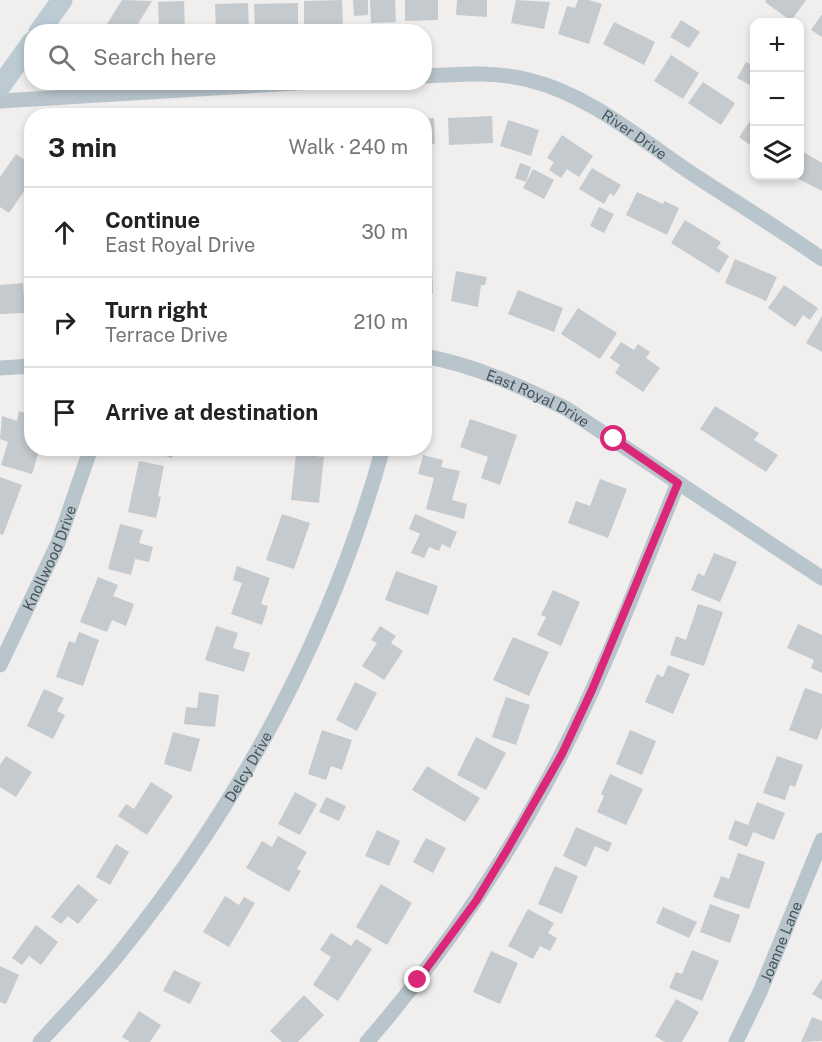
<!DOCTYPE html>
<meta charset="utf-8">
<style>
body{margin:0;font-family:"Public Sans",sans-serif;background:#f2f2f2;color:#222}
.controls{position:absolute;right:18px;top:18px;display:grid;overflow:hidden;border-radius:12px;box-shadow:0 3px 9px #0003}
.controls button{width:54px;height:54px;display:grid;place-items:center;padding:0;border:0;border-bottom:2px solid #e0e0e0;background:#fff;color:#222;font:30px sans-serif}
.stop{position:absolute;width:18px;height:18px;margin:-14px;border:4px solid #db2777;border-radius:50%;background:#fff}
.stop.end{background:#db2777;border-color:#fff;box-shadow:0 2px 6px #0008}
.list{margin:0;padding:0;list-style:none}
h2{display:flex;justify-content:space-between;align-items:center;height:78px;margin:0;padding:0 24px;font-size:26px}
h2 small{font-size:20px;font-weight:400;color:#767676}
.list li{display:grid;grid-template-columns:39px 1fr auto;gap:18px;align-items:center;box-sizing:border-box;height:90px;padding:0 24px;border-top:2px solid #e0e0e0}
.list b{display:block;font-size:22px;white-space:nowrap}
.list p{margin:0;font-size:20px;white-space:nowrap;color:#767676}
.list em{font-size:20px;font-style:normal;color:#767676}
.icon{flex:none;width:33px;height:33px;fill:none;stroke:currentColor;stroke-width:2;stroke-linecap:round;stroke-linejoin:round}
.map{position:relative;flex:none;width:822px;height:1042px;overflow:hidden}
.search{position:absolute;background:#fff;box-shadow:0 3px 9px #0003;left:24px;top:24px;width:408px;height:66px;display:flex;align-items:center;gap:15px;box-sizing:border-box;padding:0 21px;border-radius:24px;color:#767676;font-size:22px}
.panel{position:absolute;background:#fff;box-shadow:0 3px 9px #0003;left:24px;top:108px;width:408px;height:348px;border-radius:24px}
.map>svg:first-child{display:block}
.building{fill:#c5cace}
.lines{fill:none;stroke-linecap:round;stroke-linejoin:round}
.street{stroke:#b9c5cc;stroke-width:15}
.secondary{stroke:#bbcad3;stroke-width:21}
.route{stroke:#db2777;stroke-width:8}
.labels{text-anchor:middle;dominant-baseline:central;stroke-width:4.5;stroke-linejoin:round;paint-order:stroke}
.street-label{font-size:15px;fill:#46555c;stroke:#fff}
</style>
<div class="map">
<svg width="822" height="1042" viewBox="0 0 822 1042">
<rect width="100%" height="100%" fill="#f1eeee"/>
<g class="building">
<path d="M 122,0 L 152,1 L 133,32 L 102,32 Z"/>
<path d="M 342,0 L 343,26 L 304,27 L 304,1 Z"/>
<path d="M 353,0 L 368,0 L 368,15 L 354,16 Z"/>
<path d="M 370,0 L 395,0 L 396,22 L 371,23 Z"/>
<path d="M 405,0 L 438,0 L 438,20 L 405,21 Z"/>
<path d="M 457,0 L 487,0 L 487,17 L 456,15 Z"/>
<path d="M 516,0 L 550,2 L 544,29 L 511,23 Z"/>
<path d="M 578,0 L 589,0 L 602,4 L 589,44 L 558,34 L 567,6 L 575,8 Z"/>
<path d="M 766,0 L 806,0 L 791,21 L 765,2 Z"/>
<path d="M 184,1 L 185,32 L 159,32 L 158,2 Z"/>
<path d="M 248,3 L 249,32 L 216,32 L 215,4 Z"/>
<path d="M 298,3 L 298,28 L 255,30 L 254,4 Z"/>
<path d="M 822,14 L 822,37 L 811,30 Z"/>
<path d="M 681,20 L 700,32 L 689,48 L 670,37 Z"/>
<path d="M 614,22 L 655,42 L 644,65 L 603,44 Z"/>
<path d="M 671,55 L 699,73 L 683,99 L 654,81 Z"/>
<path d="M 746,62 L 754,66 L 754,87 L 737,78 Z"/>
<path d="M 703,82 L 735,103 L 721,125 L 688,103 Z"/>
<path d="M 754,115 L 754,148 L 739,137 Z"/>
<path d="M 492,116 L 493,143 L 449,145 L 448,118 Z"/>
<path d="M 434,118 L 435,144 L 424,145 L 424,119 Z"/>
<path d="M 508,120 L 539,130 L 531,156 L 500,146 Z"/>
<path d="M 562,135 L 593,156 L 579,177 L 567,169 L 561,178 L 549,170 L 554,162 L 547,158 Z"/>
<path d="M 800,150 L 822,163 L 822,191 L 793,176 L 800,176 Z"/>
<path d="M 16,154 L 32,165 L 32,180 L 9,213 L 0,207 L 0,177 Z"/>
<path d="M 520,163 L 531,167 L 526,182 L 515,178 Z"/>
<path d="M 592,168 L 621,185 L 614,196 L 610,193 L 604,204 L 579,189 Z"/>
<path d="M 533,169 L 554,180 L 544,199 L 523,188 Z"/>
<path d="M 637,192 L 663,204 L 664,201 L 679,208 L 667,235 L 626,215 Z"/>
<path d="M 599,207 L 614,214 L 604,233 L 590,226 Z"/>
<path d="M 685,220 L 721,242 L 717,248 L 729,256 L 719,273 L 671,243 Z"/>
<path d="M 735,259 L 777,277 L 766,301 L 725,283 Z"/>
<path d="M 432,268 L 433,293 L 424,293 L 424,269 Z"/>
<path d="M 456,271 L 487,277 L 485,285 L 481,285 L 478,307 L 451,301 Z"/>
<path d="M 23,283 L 25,313 L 0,314 L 0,285 Z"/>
<path d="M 784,285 L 818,308 L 810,320 L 803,315 L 795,327 L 768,308 Z"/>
<path d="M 518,290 L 563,308 L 554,332 L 508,314 Z"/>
<path d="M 578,308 L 617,333 L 600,359 L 561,334 Z"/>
<path d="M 822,316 L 822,352 L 806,343 Z"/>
<path d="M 621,342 L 634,350 L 638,344 L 650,352 L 646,358 L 660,368 L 643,392 L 615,373 L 620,365 L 610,358 Z"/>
<path d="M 715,406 L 759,433 L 754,440 L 778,455 L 766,472 L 700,429 Z"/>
<path d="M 19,411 L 32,415 L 32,448 L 40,448 L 32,474 L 1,465 L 8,442 L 0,439 L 2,416 L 17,421 Z"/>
<path d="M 470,419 L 517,435 L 500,485 L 481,478 L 488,457 L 460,447 Z"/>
<path d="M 141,448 L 175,448 L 172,458 Z"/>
<path d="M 296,454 L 324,457 L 319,503 L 291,500 Z"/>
<path d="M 423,455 L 443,460 L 441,467 L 460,471 L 452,500 L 467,504 L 464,519 L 426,509 L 434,478 L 418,474 Z"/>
<path d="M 139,461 L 164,466 L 158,496 L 161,497 L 156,518 L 128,512 Z"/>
<path d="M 0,477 L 22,485 L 3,535 L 0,534 Z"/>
<path d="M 600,479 L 627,489 L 608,538 L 568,523 L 576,501 L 590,506 Z"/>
<path d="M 282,514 L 310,523 L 294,569 L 266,560 Z"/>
<path d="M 415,514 L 457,532 L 450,548 L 442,544 L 439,551 L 429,547 L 424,558 L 411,553 L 420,534 L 409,529 Z"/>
<path d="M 120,524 L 143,530 L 139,543 L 153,547 L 149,562 L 135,559 L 131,575 L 108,569 Z"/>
<path d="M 714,553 L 737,562 L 720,602 L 691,590 L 698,573 L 704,576 Z"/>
<path d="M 237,566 L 270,578 L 261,604 L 268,606 L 262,625 L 231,614 L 242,583 L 233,580 Z"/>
<path d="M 396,571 L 438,586 L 428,615 L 385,600 Z"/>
<path d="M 98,577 L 118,585 L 113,596 L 134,604 L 126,626 L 112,620 L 107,632 L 80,622 Z"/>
<path d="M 553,590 L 580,602 L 561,646 L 537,635 L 546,617 L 541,615 Z"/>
<path d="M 698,604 L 723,612 L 704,666 L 670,655 L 676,636 L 686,640 Z"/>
<path d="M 798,624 L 822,635 L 822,673 L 811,668 L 814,660 L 787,648 Z"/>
<path d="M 216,626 L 238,633 L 233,648 L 250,653 L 244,672 L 205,660 Z"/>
<path d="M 380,626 L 396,636 L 391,643 L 403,651 L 384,680 L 362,666 L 377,643 L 371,640 Z"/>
<path d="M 79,632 L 99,640 L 83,686 L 56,677 L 69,641 L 75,643 Z"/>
<path d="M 513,637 L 549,652 L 529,696 L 493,680 Z"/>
<path d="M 668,665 L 690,674 L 673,714 L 645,702 L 657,674 L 663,677 Z"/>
<path d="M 355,682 L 377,693 L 357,731 L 336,720 Z"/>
<path d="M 805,688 L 822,694 L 822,727 L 817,740 L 789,730 Z"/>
<path d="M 44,689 L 64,698 L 57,711 L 65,715 L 53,739 L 27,726 Z"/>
<path d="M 199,692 L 219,695 L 215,727 L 184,724 L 186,707 L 197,708 Z"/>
<path d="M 506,697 L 530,705 L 516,745 L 492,737 Z"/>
<path d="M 322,730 L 352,740 L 342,770 L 331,766 L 326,780 L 308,774 Z"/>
<path d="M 630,730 L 656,741 L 642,775 L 616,764 Z"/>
<path d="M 173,732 L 200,739 L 191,772 L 164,764 Z"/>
<path d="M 476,737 L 506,753 L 486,790 L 457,775 Z"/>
<path d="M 6,756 L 32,772 L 16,797 L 0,787 L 0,765 Z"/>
<path d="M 777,756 L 803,765 L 795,787 L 790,785 L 785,800 L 763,793 Z"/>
<path d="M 427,766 L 480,798 L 465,822 L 412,790 Z"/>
<path d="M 610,774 L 643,789 L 626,825 L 597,812 L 604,796 L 601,794 Z"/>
<path d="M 151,782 L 173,796 L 147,835 L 118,816 L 126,804 L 134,809 Z"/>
<path d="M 295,792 L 317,804 L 300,835 L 278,824 Z"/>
<path d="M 326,797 L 346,806 L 339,821 L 319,812 Z"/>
<path d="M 757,802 L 785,813 L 774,840 L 753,832 L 747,847 L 728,839 L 735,820 L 748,825 Z"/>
<path d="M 576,827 L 612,843 L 608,852 L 595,846 L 586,867 L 563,856 Z"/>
<path d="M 377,830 L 400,841 L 389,866 L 365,856 Z"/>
<path d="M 278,836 L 307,852 L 297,869 L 301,871 L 289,892 L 246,868 L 262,841 L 272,847 Z"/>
<path d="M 426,838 L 446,848 L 433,873 L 413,862 Z"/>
<path d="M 116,844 L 129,852 L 110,885 L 96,877 Z"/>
<path d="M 738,853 L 765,862 L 749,909 L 713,897 L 721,876 L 729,879 Z"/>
<path d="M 555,866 L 578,876 L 562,914 L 538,904 Z"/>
<path d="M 78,884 L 98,900 L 78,924 L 68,916 L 61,924 L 51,917 Z"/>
<path d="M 381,884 L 412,903 L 387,945 L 356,927 Z"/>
<path d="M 225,896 L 239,905 L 244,897 L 255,903 L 229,947 L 203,932 Z"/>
<path d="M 710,904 L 740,915 L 730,943 L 700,932 Z"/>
<path d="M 663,907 L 697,922 L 689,938 L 656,923 Z"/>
<path d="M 528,909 L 554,923 L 548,933 L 557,938 L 550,951 L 540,946 L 533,959 L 508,946 Z"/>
<path d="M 36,925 L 58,942 L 41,965 L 29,956 L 22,965 L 12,958 Z"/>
<path d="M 331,933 L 351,946 L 356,939 L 372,949 L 338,1001 L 313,985 L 331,957 L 320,950 Z"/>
<path d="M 692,950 L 719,961 L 702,1001 L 669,988 L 676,972 L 682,974 Z"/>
<path d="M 491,951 L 518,963 L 500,1004 L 473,992 Z"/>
<path d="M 0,966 L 19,975 L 6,1004 L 0,1002 Z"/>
<path d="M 174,970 L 201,983 L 190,1004 L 163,991 Z"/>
<path d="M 822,979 L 822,1000 L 812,994 Z"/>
<path d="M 304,995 L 324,1015 L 298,1042 L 282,1042 L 270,1031 Z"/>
<path d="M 676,999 L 699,1012 L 682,1042 L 665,1042 L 655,1036 Z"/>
<path d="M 139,1011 L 161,1025 L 150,1042 L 130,1042 L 122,1037 Z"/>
<path d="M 812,1017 L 822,1021 L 822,1041 L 801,1042 Z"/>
</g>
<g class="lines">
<g class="street">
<path id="s1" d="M 424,76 C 460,74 494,71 529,80 C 590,95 640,139 691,173 C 735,202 780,229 822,259"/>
<path d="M 0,101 L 312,82"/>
<path id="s2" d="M 424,356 C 474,365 523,387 567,409 L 822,578"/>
<path d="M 0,368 L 32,366"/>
<path id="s3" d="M 0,665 L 58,543 L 91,448"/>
<path id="s4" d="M 40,1042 C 67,1012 97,982 122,950 C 241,802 332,632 383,448"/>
<path d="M 367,1042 C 443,954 509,857 562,753 C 607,666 641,573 678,483"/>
<path id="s5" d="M 736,1042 L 760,992 L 822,840"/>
</g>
<g class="secondary">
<path d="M 39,32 L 62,0"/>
<path d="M 0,87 L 32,42"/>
</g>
</g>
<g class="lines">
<path class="route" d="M 418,980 L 476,901 L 507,850 L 562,754 L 592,690 L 678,483 L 614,439"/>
</g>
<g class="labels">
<g class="street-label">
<text stroke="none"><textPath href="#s1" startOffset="225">River Drive</textPath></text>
<text stroke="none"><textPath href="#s2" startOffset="122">East Royal Drive</textPath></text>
<text stroke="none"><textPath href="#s3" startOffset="118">Knollwood Drive</textPath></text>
<text stroke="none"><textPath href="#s4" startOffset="346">Delcy Drive</textPath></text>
<text stroke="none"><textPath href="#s5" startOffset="110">Joanne Lane</textPath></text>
</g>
</g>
</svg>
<div class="controls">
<button>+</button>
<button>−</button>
<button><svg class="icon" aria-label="layers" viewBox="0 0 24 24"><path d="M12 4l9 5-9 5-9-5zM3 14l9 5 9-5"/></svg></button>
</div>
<div class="stop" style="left:614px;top:439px"></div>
<div class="stop end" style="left:418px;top:980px"></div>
<div class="search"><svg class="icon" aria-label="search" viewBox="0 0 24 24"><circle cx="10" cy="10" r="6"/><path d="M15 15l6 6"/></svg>Search here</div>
<section class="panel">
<h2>3 min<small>Walk · 240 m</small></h2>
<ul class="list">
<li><svg class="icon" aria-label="ahead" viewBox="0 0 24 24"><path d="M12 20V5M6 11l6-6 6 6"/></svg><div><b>Continue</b><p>East Royal Drive</p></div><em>30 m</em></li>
<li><svg class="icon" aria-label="right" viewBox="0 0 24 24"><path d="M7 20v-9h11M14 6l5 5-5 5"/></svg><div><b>Turn right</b><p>Terrace Drive</p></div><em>210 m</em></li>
<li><svg class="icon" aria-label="arrive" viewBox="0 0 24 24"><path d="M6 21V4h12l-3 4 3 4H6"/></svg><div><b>Arrive at destination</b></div></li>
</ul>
</section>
</div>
